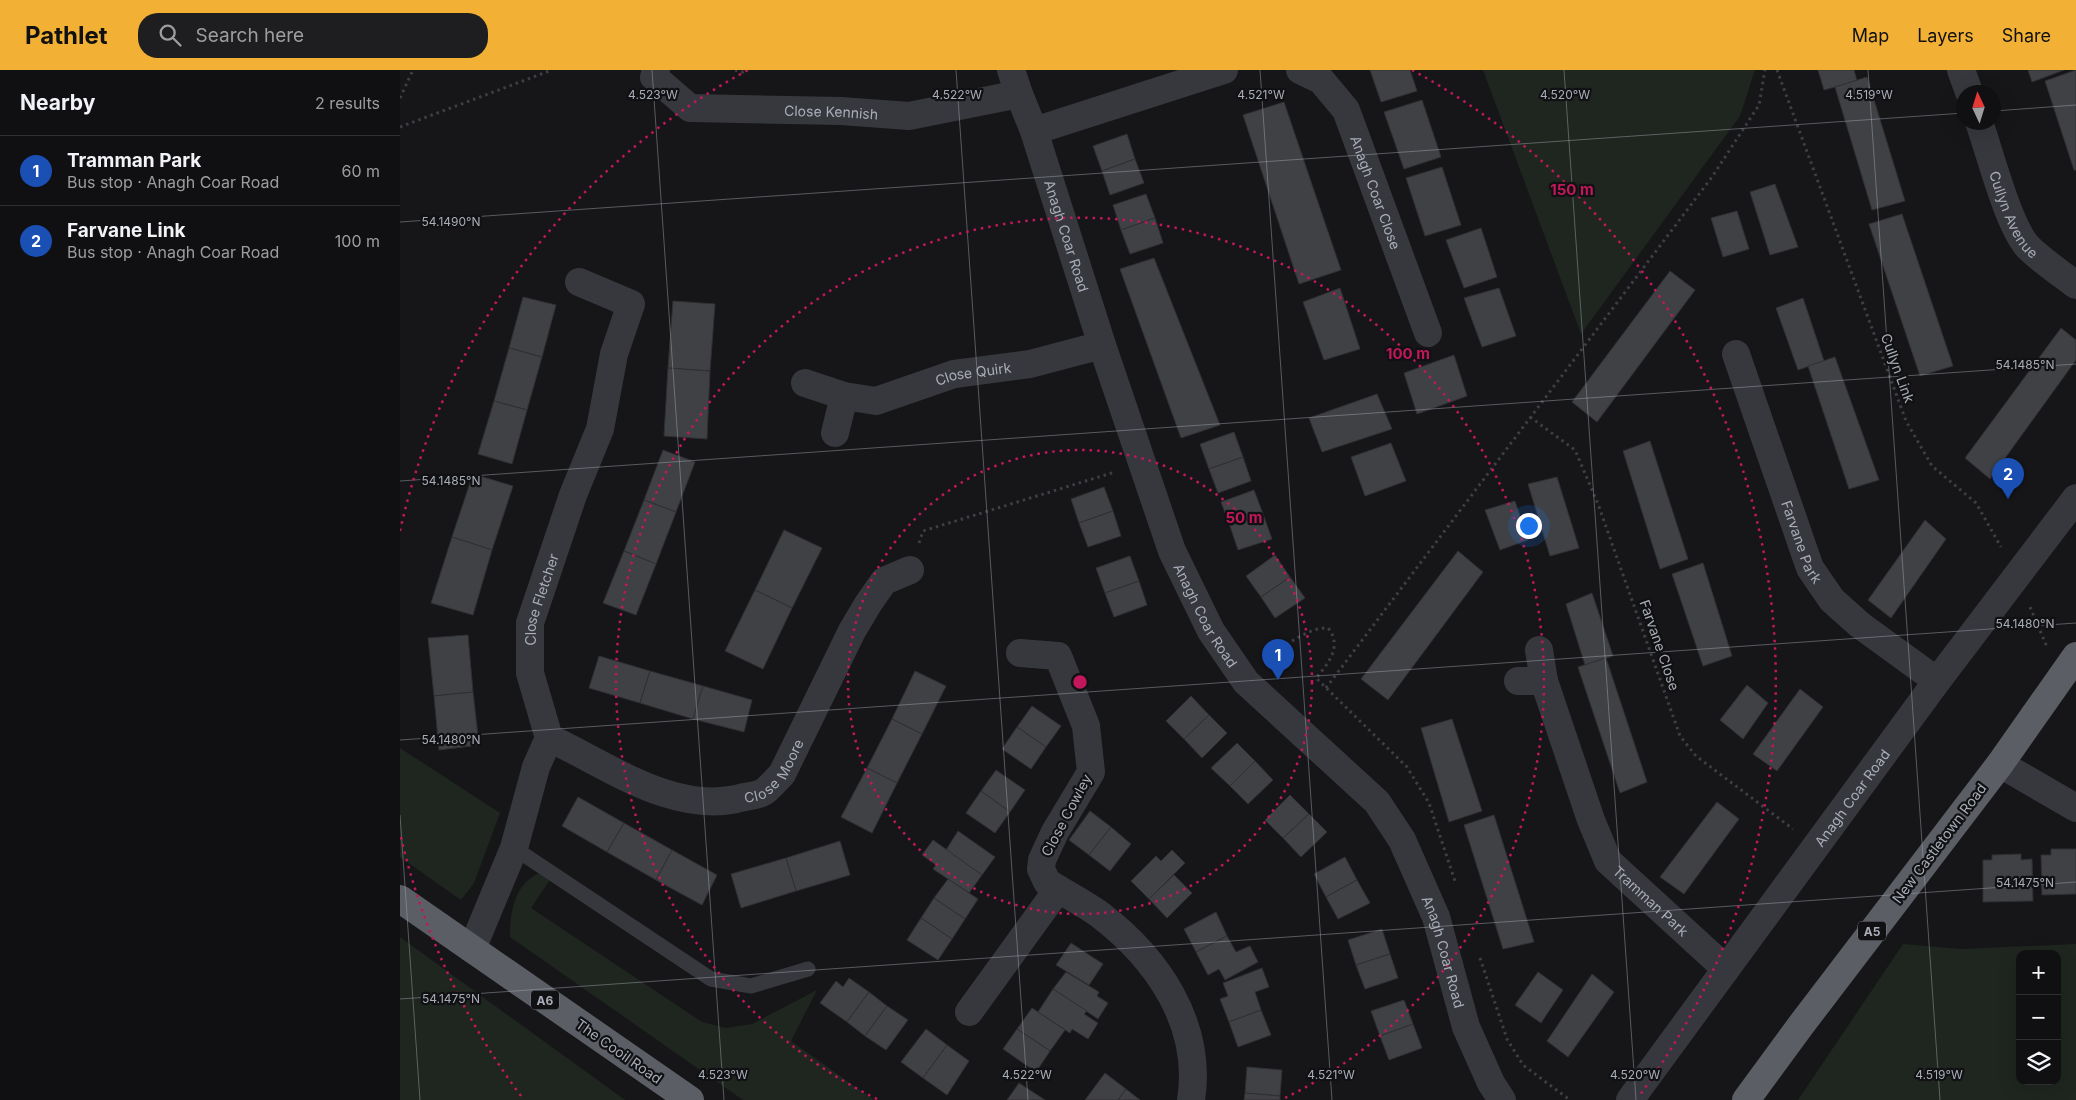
<!DOCTYPE html>
<meta charset="utf-8">
<style>
body{margin:0;font-family:Inter,sans-serif;background:#1e1e20;color:#f1f3f6}
.controls{position:absolute;right:15px;bottom:15px;display:grid;overflow:hidden;border-radius:10px;box-shadow:0 5px 20px #0002}
.controls button{width:45px;height:45px;display:grid;place-items:center;padding:0;border:0;border-bottom:1px solid #303032;background:#101012;color:#f1f3f6;font:25px sans-serif}
.compass{position:absolute;left:1556px;top:15px;width:45px;height:45px;border-radius:50%;background:#101012;box-shadow:0 5px 20px #0002;rotate:356deg}
.you{position:absolute;left:1128px;top:455px;width:18px;height:18px;margin:-12px;border:4px solid #fff;border-radius:50%;background:#1a73e8;box-shadow:0 0 0 8px #1a73e833}
.badge{display:grid;place-items:center;width:32px;height:32px;border-radius:50%;background:#f2b134;color:#fff;font-size:16px;font-weight:700}
.pin{position:absolute;translate:-50% -41px;filter:drop-shadow(0 1px 2px #0008)}
.pin::after{content:'';position:absolute;top:26px;width:18px;height:15px;background:inherit;clip-path:polygon(0 0,100% 0,50% 100%)}
.list{margin:0;padding:0;list-style:none}
h2{display:flex;justify-content:space-between;align-items:center;height:65px;margin:0;padding:0 20px;font-size:21px}
h2 small{font-size:16px;font-weight:400;color:#9c9d9f}
.list li{display:grid;grid-template-columns:32px 1fr auto;gap:15px;align-items:center;box-sizing:border-box;height:70px;padding:0 20px;border-top:1px solid #303032}
.list b{display:block;font-size:19px;white-space:nowrap}
.list p{margin:0;font-size:16px;white-space:nowrap;color:#9c9d9f}
.list em{font-size:16px;font-style:normal;color:#9c9d9f}
.icon{flex:none;width:28px;height:28px;fill:none;stroke:currentColor;stroke-width:2;stroke-linecap:round;stroke-linejoin:round}
.map{position:relative;flex:none;width:1676px;height:1030px;overflow:hidden}
header{display:flex;align-items:center;gap:30px;box-sizing:border-box;height:70px;padding:0 25px;background:#f2b134;color:#111}
header strong{font-size:24px}
nav{display:flex;gap:28px;margin-inline-start:auto;font-size:18px}
.search{width:350px;height:45px;background:#1e1e20;display:flex;align-items:center;gap:12px;box-sizing:border-box;padding:0 18px;border-radius:20px;color:#9c9d9f;font-size:19px}
main{display:flex}
aside{flex:1;background:#101012}
.map>svg:first-child{display:block}
.green{fill:#1e261f;fill-rule:evenodd}
.building{fill:#404145;stroke:#303034}
.lines{fill:none;stroke-linecap:round;stroke-linejoin:round}
.path{stroke:#3d3f44;stroke-width:3;stroke-dasharray:2.5 4;stroke-linecap:butt}
.service{stroke:#37383d;stroke-width:15}
.minor{stroke:#37383d;stroke-width:28}
.trunk{stroke:#5b5e65;stroke-width:28}
.ticks{fill:none;stroke:#a8adb8;stroke-width:1;stroke-opacity:0.45}
.ring{fill:none;stroke:#c2185b;stroke-width:2.5;stroke-dasharray:2.5 5}
.labels{text-anchor:middle;dominant-baseline:central;stroke-width:4.5;stroke-linejoin:round;paint-order:stroke}
.shield{fill:#111113;stroke:#7b7e86;stroke-width:1}
.shield-label{font-size:12px;font-weight:bold;fill:#a8adb8}
.street-label{font-size:14px;fill:#a8adb8;stroke:#111113}
.ticks-label{font-size:12px;text-anchor:middle;fill:#a8adb8;stroke:#111113;stroke-width:4.5;stroke-linejoin:round;paint-order:stroke}
.centre{fill:#c2185b;stroke:#111113;stroke-width:2.5}
.ring-label{font-size:15px;text-anchor:middle;font-weight:bold;fill:#c2185b;stroke:#111113;stroke-width:4.5;stroke-linejoin:round;paint-order:stroke}
</style>
<header>
<strong>Pathlet</strong>
<div class="search"><svg class="icon" aria-label="search" viewBox="0 0 24 24"><circle cx="10" cy="10" r="6"/><path d="M15 15l6 6"/></svg>Search here</div>
<nav><a>Map</a><a>Layers</a><a>Share</a></nav>
</header>
<main>
<aside>
<h2>Nearby<small>2 results</small></h2>
<ul class="list">
<li><span class="badge" style="background:#1a4fb4">1</span><div><b>Tramman Park</b><p>Bus stop · Anagh Coar Road</p></div><em>60 m</em></li>
<li><span class="badge" style="background:#1a4fb4">2</span><div><b>Farvane Link</b><p>Bus stop · Anagh Coar Road</p></div><em>100 m</em></li>
</ul>
</aside>
<div class="map">
<svg width="1676" height="1030" viewBox="0 0 1676 1030">
<rect width="100%" height="100%" fill="#161618"/>
<g class="green">
<path d="M 1083,0 L 1355,0 L 1340,46 L 1181,264 Z"/>
<path d="M 0,678 L 100,743 L 74,813 L 61,830 L 0,787 Z"/>
<path d="M 140,803 L 150,810 L 131,838 L 302,952 L 326,958 L 352,954 L 417,920 L 391,971 L 474,1030 L 343,1030 L 110,867 C 110,843 114,813 140,803 Z"/>
<path d="M 0,867 L 225,1030 L 0,1030 Z"/>
<path d="M 1503,874 L 1560,879 L 1676,874 L 1676,1030 L 1398,1030 ZM 1620,884 L 1657,884 L 1657,1011 L 1620,1011 Z"/>
</g>
<g class="building">
<path d="M 970,0 L 1010,0 L 1017,21 L 981,32 Z"/>
<path d="M 1418,0 L 1454,0 L 1457,11 L 1424,20 Z"/>
<path d="M 1628,0 L 1664,0 L 1632,12 Z"/>
<path d="M 1676,0 L 1676,100 L 1674,100 L 1645,11 Z"/>
<path d="M 1467,7 L 1505,131 L 1472,140 L 1435,17 Z"/>
<path d="M 1022,30 L 1041,87 L 1004,99 L 984,42 Z"/>
<path d="M 884,32 L 941,200 L 899,214 L 843,45 Z"/>
<path d="M 727,64 L 735,89 L 702,101 L 693,76 Z"/>
<path d="M 735,89 L 744,113 L 710,125 L 702,101 Z"/>
<path d="M 1042,97 L 1061,155 L 1025,166 L 1006,108 Z"/>
<path d="M 1375,114 L 1398,177 L 1370,185 L 1350,122 Z"/>
<path d="M 746,124 L 755,148 L 721,160 L 713,135 Z"/>
<path d="M 1337,141 L 1349,179 L 1323,187 L 1311,148 Z"/>
<path d="M 1502,144 L 1553,296 L 1520,306 L 1469,154 Z"/>
<path d="M 755,148 L 763,173 L 730,184 L 721,160 Z"/>
<path d="M 1081,158 L 1097,207 L 1064,218 L 1046,170 Z"/>
<path d="M 754,188 L 820,355 L 781,368 L 720,199 Z"/>
<path d="M 1270,201 L 1295,220 L 1197,352 L 1172,332 Z"/>
<path d="M 940,218 L 960,279 L 924,290 L 903,232 Z"/>
<path d="M 1099,218 L 1116,266 L 1082,277 L 1064,228 Z"/>
<path d="M 123,227 L 156,235 L 142,287 L 109,278 Z"/>
<path d="M 1403,228 L 1424,291 L 1398,300 L 1376,238 Z"/>
<path d="M 273,231 L 315,234 L 310,301 L 268,298 Z"/>
<path d="M 1661,258 L 1676,270 L 1676,290 L 1590,409 L 1565,388 Z"/>
<path d="M 109,278 L 142,287 L 127,340 L 94,331 Z"/>
<path d="M 1054,285 L 1067,326 L 1017,344 L 1004,303 Z"/>
<path d="M 1435,287 L 1479,410 L 1449,419 L 1408,296 Z"/>
<path d="M 268,298 L 310,301 L 307,369 L 264,366 Z"/>
<path d="M 977,324 L 992,359 L 922,382 L 909,348 Z"/>
<path d="M 94,331 L 127,340 L 112,394 L 78,384 Z"/>
<path d="M 834,362 L 843,387 L 809,399 L 800,374 Z"/>
<path d="M 1250,371 L 1288,489 L 1260,499 L 1223,381 Z"/>
<path d="M 991,373 L 1006,411 L 965,426 L 951,387 Z"/>
<path d="M 263,380 L 295,392 L 276,442 L 244,430 Z"/>
<path d="M 843,387 L 851,411 L 818,423 L 809,399 Z"/>
<path d="M 73,404 L 113,416 L 92,480 L 52,467 Z"/>
<path d="M 1157,407 L 1179,478 L 1150,486 L 1128,414 Z"/>
<path d="M 704,417 L 713,441 L 679,453 L 671,429 Z"/>
<path d="M 854,420 L 863,444 L 830,456 L 821,432 Z"/>
<path d="M 244,430 L 276,442 L 256,494 L 224,481 Z"/>
<path d="M 1115,431 L 1128,470 L 1100,480 L 1085,440 Z"/>
<path d="M 713,441 L 721,466 L 688,477 L 679,453 Z"/>
<path d="M 863,444 L 872,469 L 838,480 L 830,456 Z"/>
<path d="M 1525,450 L 1546,469 L 1491,548 L 1468,530 Z"/>
<path d="M 384,460 L 422,478 L 392,538 L 355,520 Z"/>
<path d="M 52,467 L 92,480 L 73,545 L 31,533 Z"/>
<path d="M 224,481 L 256,494 L 236,545 L 203,533 Z"/>
<path d="M 1058,481 L 1083,502 L 988,630 L 961,609 Z"/>
<path d="M 875,485 L 890,507 L 861,527 L 846,506 Z"/>
<path d="M 730,486 L 739,511 L 705,523 L 696,498 Z"/>
<path d="M 1303,493 L 1332,586 L 1303,596 L 1272,504 Z"/>
<path d="M 890,507 L 905,528 L 875,548 L 861,527 Z"/>
<path d="M 739,511 L 747,535 L 714,547 L 705,523 Z"/>
<path d="M 355,520 L 392,538 L 363,599 L 325,581 Z"/>
<path d="M 1192,523 L 1213,586 L 1185,595 L 1166,534 Z"/>
<path d="M 68,565 L 73,622 L 34,626 L 28,568 Z"/>
<path d="M 199,586 L 250,601 L 240,633 L 189,618 Z"/>
<path d="M 1206,588 L 1247,712 L 1220,723 L 1178,597 Z"/>
<path d="M 250,601 L 303,616 L 293,649 L 240,633 Z"/>
<path d="M 515,601 L 546,616 L 522,664 L 492,649 Z"/>
<path d="M 1347,615 L 1368,633 L 1343,669 L 1320,650 Z"/>
<path d="M 303,616 L 352,630 L 344,662 L 293,649 Z"/>
<path d="M 1400,619 L 1423,637 L 1377,701 L 1353,684 Z"/>
<path d="M 73,622 L 79,675 L 39,680 L 34,626 Z"/>
<path d="M 791,626 L 809,645 L 784,669 L 766,651 Z"/>
<path d="M 632,636 L 661,656 L 646,677 L 617,657 Z"/>
<path d="M 809,645 L 827,663 L 802,688 L 784,669 Z"/>
<path d="M 492,649 L 522,664 L 497,713 L 467,698 Z"/>
<path d="M 1052,649 L 1082,741 L 1049,752 L 1021,658 Z"/>
<path d="M 617,657 L 646,677 L 631,699 L 602,679 Z"/>
<path d="M 837,673 L 855,691 L 830,716 L 811,698 Z"/>
<path d="M 855,691 L 873,710 L 848,734 L 830,716 Z"/>
<path d="M 467,698 L 497,713 L 472,763 L 441,747 Z"/>
<path d="M 596,700 L 625,720 L 610,742 L 581,721 Z"/>
<path d="M 581,721 L 610,742 L 595,763 L 566,743 Z"/>
<path d="M 890,725 L 909,744 L 883,768 L 865,750 Z"/>
<path d="M 178,727 L 224,753 L 207,782 L 162,756 Z"/>
<path d="M 1317,732 L 1339,749 L 1284,824 L 1260,807 Z"/>
<path d="M 690,741 L 711,757 L 689,785 L 669,770 Z"/>
<path d="M 909,744 L 927,762 L 901,787 L 883,768 Z"/>
<path d="M 1094,745 L 1134,872 L 1103,879 L 1064,755 Z"/>
<path d="M 224,753 L 272,780 L 256,810 L 207,782 Z"/>
<path d="M 711,757 L 731,774 L 710,801 L 689,785 Z"/>
<path d="M 558,761 L 595,787 L 582,805 L 546,780 Z"/>
<path d="M 533,770 L 582,805 L 569,823 L 533,799 L 536,795 L 522,785 Z"/>
<path d="M 440,771 L 450,805 L 396,821 L 386,788 Z"/>
<path d="M 1651,779 L 1676,779 L 1676,824 L 1642,825 L 1641,785 L 1651,785 Z"/>
<path d="M 272,780 L 317,805 L 302,835 L 256,810 Z"/>
<path d="M 772,780 L 785,793 L 749,829 L 731,811 L 756,786 L 761,791 Z"/>
<path d="M 1621,784 L 1621,790 L 1632,789 L 1633,831 L 1583,832 L 1583,790 L 1592,790 L 1592,785 Z"/>
<path d="M 945,787 L 957,810 L 926,827 L 914,804 Z"/>
<path d="M 386,788 L 396,821 L 341,838 L 331,804 Z"/>
<path d="M 774,805 L 792,823 L 767,848 L 749,829 Z"/>
<path d="M 548,809 L 578,829 L 565,849 L 534,828 Z"/>
<path d="M 957,810 L 970,833 L 938,849 L 926,827 Z"/>
<path d="M 534,828 L 565,849 L 552,869 L 521,848 Z"/>
<path d="M 816,842 L 827,866 L 796,882 L 784,859 Z"/>
<path d="M 521,848 L 552,869 L 538,890 L 507,870 Z"/>
<path d="M 982,859 L 990,884 L 956,895 L 948,870 Z"/>
<path d="M 827,866 L 836,882 L 850,876 L 858,892 L 825,910 L 819,899 L 808,905 L 796,882 Z"/>
<path d="M 671,873 L 703,894 L 689,915 L 656,895 Z"/>
<path d="M 990,884 L 998,908 L 965,919 L 956,895 Z"/>
<path d="M 862,898 L 869,917 L 855,922 L 861,940 L 829,952 L 820,929 L 828,926 L 823,913 Z"/>
<path d="M 666,902 L 699,922 L 697,926 L 708,933 L 698,949 L 653,919 Z"/>
<path d="M 1138,902 L 1163,920 L 1141,953 L 1115,935 Z"/>
<path d="M 1192,904 L 1214,922 L 1168,987 L 1147,971 Z"/>
<path d="M 449,908 L 469,922 L 447,952 L 420,933 L 436,911 L 443,917 Z"/>
<path d="M 653,919 L 687,941 L 684,944 L 698,953 L 688,969 L 672,959 L 670,963 L 638,942 Z"/>
<path d="M 469,922 L 487,936 L 465,966 L 447,952 Z"/>
<path d="M 1004,930 L 1013,954 L 980,966 L 971,941 Z"/>
<path d="M 487,936 L 508,950 L 486,980 L 465,966 Z"/>
<path d="M 632,938 L 665,960 L 650,981 L 617,959 Z"/>
<path d="M 861,940 L 871,965 L 838,977 L 829,952 Z"/>
<path d="M 1013,954 L 1022,978 L 989,990 L 980,966 Z"/>
<path d="M 526,959 L 547,975 L 523,1008 L 501,992 Z"/>
<path d="M 617,959 L 650,981 L 636,1002 L 603,979 Z"/>
<path d="M 547,975 L 569,991 L 547,1025 L 523,1008 Z"/>
<path d="M 847,997 L 882,1000 L 880,1026 L 845,1023 Z"/>
<path d="M 705,1003 L 726,1019 L 718,1030 L 685,1030 Z"/>
<path d="M 619,1013 L 645,1030 L 607,1030 Z"/>
<path d="M 726,1019 L 740,1030 L 718,1030 Z"/>
<path d="M 845,1023 L 880,1026 L 880,1030 L 844,1030 Z"/>
</g>
<g class="lines">
<g class="path">
<path d="M 335,0 L 343,2 L 348,0"/>
<path d="M 1377,0 L 1506,351 L 1532,396 L 1576,433 L 1601,477"/>
<path d="M 0,28 L 13,0"/>
<path d="M 0,57 L 152,0"/>
<path d="M 1130,347 L 1175,380 L 1198,434 L 1280,666 L 1296,686 L 1393,759"/>
<path d="M 519,473 L 523,461 L 715,402"/>
<path d="M 1630,537 L 1647,577"/>
<path d="M 865,589 C 880,579 910,556 928,558 C 943,576 928,594 916,608 L 1007,697 L 1029,733 L 1055,811"/>
<path d="M 926,618 L 1312,107 L 1359,35 L 1365,0"/>
<path d="M 1080,888 L 1107,969 L 1123,995 L 1170,1030"/>
</g>
<path class="service" d="M 114,778 L 311,909 L 351,916 L 408,899"/>
<g class="minor">
<path id="s1" d="M 256,0 L 254,7 L 290,38 L 441,41 L 509,46 L 619,24"/>
<path id="s2" d="M 611,0 L 619,24 L 634,61 L 702,275 L 772,481 L 811,561 L 846,612 L 977,732 L 1002,770 L 1036,847 L 1066,957 L 1091,1013 L 1102,1030"/>
<path id="s3" d="M 900,0 L 921,10 L 946,40 L 1028,263"/>
<path d="M 1561,0 L 1569,22"/>
<path id="s4" d="M 1579,52 C 1590,83 1608,155 1628,177 C 1642,191 1660,203 1676,215"/>
<path d="M 634,61 L 824,0"/>
<path id="s5" d="M 1336,284 L 1410,498 L 1432,530 L 1460,555 L 1537,611"/>
<path id="s6" d="M 405,313 L 444,326 L 476,331 L 554,304 L 630,294 L 702,275"/>
<path d="M 435,363 L 444,326"/>
<path id="s7" d="M 1139,580 L 1144,611 L 1191,750 L 1208,791 L 1326,899"/>
<path d="M 620,583 L 658,586 L 686,656 L 691,702 L 655,762 L 642,790 L 641,799 L 647,812 C 664,823 682,832 699,844 C 757,888 803,954 791,1030"/>
<path d="M 1118,611 L 1144,611"/>
<path id="s8" d="M 149,668 C 208,695 276,747 344,727 C 350,726 360,725 365,721 C 371,716 376,710 382,704 L 452,561 L 468,534 L 484,511 L 510,500"/>
<path d="M 1600,694 L 1676,738"/>
<path id="s9" d="M 72,879 L 114,778 L 136,697 L 149,668 L 130,603 L 130,553 L 173,425 L 200,359 L 214,284 L 231,234 L 179,212"/>
<path d="M 569,942 L 658,819"/>
<path id="s10" d="M 1230,1030 L 1537,611 L 1676,428"/>
</g>
<g class="trunk">
<path d="M 0,829 L 290,1030"/>
<path d="M 1346,1030 L 1401,955 L 1600,694 L 1676,586"/>
</g>
</g>
<path class="ticks" d="M 252,0 L 324,1030M 556,0 L 628,1030M 860,0 L 932,1030M 1164,0 L 1236,1030M 1468,0 L 1540,1030M 1594,41 L 1676,35M 0,152 L 1564,43M 0,411 L 1676,294M 0,670 L 1676,553M 0,745 L 20,1030M 0,929 L 1676,812"/>
<g class="ring">
<circle cx="680" cy="612" r="232"/>
<path d="M477 1029A464 464 0 1 1 883 1029"/>
<path d="M121 1026A696 696 0 0 1 0 763M0 461A696 696 0 0 1 348 0M1012 0A696 696 0 0 1 1239 1026"/>
</g>
<g class="labels">
<g class="shield">
<rect x="1458" y="851.5" width="28" height="19" rx="4"/>
<rect x="131" y="920.5" width="28" height="19" rx="4"/>
</g>
<g class="shield-label">
<text x="1472" y="861">A5</text>
<text x="145" y="930">A6</text>
</g>
<g class="street-label">
<text stroke="none"><textPath href="#s1" startOffset="196">Close Kennish</textPath></text>
<text stroke="none"><textPath href="#s3" startOffset="150">Anagh Coar Close</textPath></text>
<text stroke="none"><textPath href="#s4" startOffset="99">Cullyn Avenue</textPath></text>
<text stroke="none"><textPath href="#s2" startOffset="175">Anagh Coar Road</textPath></text>
<text transform="translate(1498 298) rotate(70)">Cullyn Link</text>
<text stroke="none"><textPath href="#s6" startOffset="175">Close Quirk</textPath></text>
<text stroke="none"><textPath href="#s5" startOffset="199">Farvane Park</textPath></text>
<text stroke="none"><textPath href="#s9" startOffset="368">Close Fletcher</textPath></text>
<text stroke="none"><textPath href="#s2" startOffset="580">Anagh Coar Road</textPath></text>
<text transform="translate(1260 575) rotate(71)">Farvane Close</text>
<text stroke="none"><textPath href="#s8" startOffset="251">Close Moore</textPath></text>
<text stroke="none"><textPath href="#s10" startOffset="375">Anagh Coar Road</textPath></text>
<text transform="translate(666 745) rotate(-62)">Close Cowley</text>
<text transform="translate(1539 773) rotate(-53)">New Castletown Road</text>
<text stroke="none"><textPath href="#s7" startOffset="281">Tramman Park</textPath></text>
<text stroke="none"><textPath href="#s2" startOffset="1001">Anagh Coar Road</textPath></text>
<text transform="translate(219 981) rotate(35)">The Cooil Road</text>
</g>
</g>
<g class="ticks-label">
<text x="253" y="29">4.523°W</text>
<text x="557" y="29">4.522°W</text>
<text x="861" y="29">4.521°W</text>
<text x="1165" y="29">4.520°W</text>
<text x="1469" y="29">4.519°W</text>
<text x="51" y="156">54.1490°N</text>
<text x="1625" y="299">54.1485°N</text>
<text x="51" y="415">54.1485°N</text>
<text x="1625" y="558">54.1480°N</text>
<text x="51" y="674">54.1480°N</text>
<text x="1625" y="817">54.1475°N</text>
<text x="51" y="933">54.1475°N</text>
<text x="323" y="1009">4.523°W</text>
<text x="627" y="1009">4.522°W</text>
<text x="931" y="1009">4.521°W</text>
<text x="1235" y="1009">4.520°W</text>
<text x="1539" y="1009">4.519°W</text>
</g>
<circle cx="680" cy="612" r="8" class="centre"/>
<g class="ring-label">
<text x="1172" y="125">150 m</text>
<text x="1008" y="289">100 m</text>
<text x="844" y="453">50 m</text>
</g>
</svg>
<div class="controls">
<button>+</button>
<button>−</button>
<button><svg class="icon" aria-label="layers" viewBox="0 0 24 24"><path d="M12 4l9 5-9 5-9-5zM3 14l9 5 9-5"/></svg></button>
</div>
<svg class="compass" viewBox="-18 -18 36 36"><path d="M0-13l5 13h-10z" fill="#e53935"/><path d="M0 13l5-13h-10z" fill="#9c9d9f"/></svg>
<div class="you"></div>
<div class="pin badge" style="left:878px;top:610px;background:#1a4fb4">1</div>
<div class="pin badge" style="left:1608px;top:429px;background:#1a4fb4">2</div>
</div>
</main>
